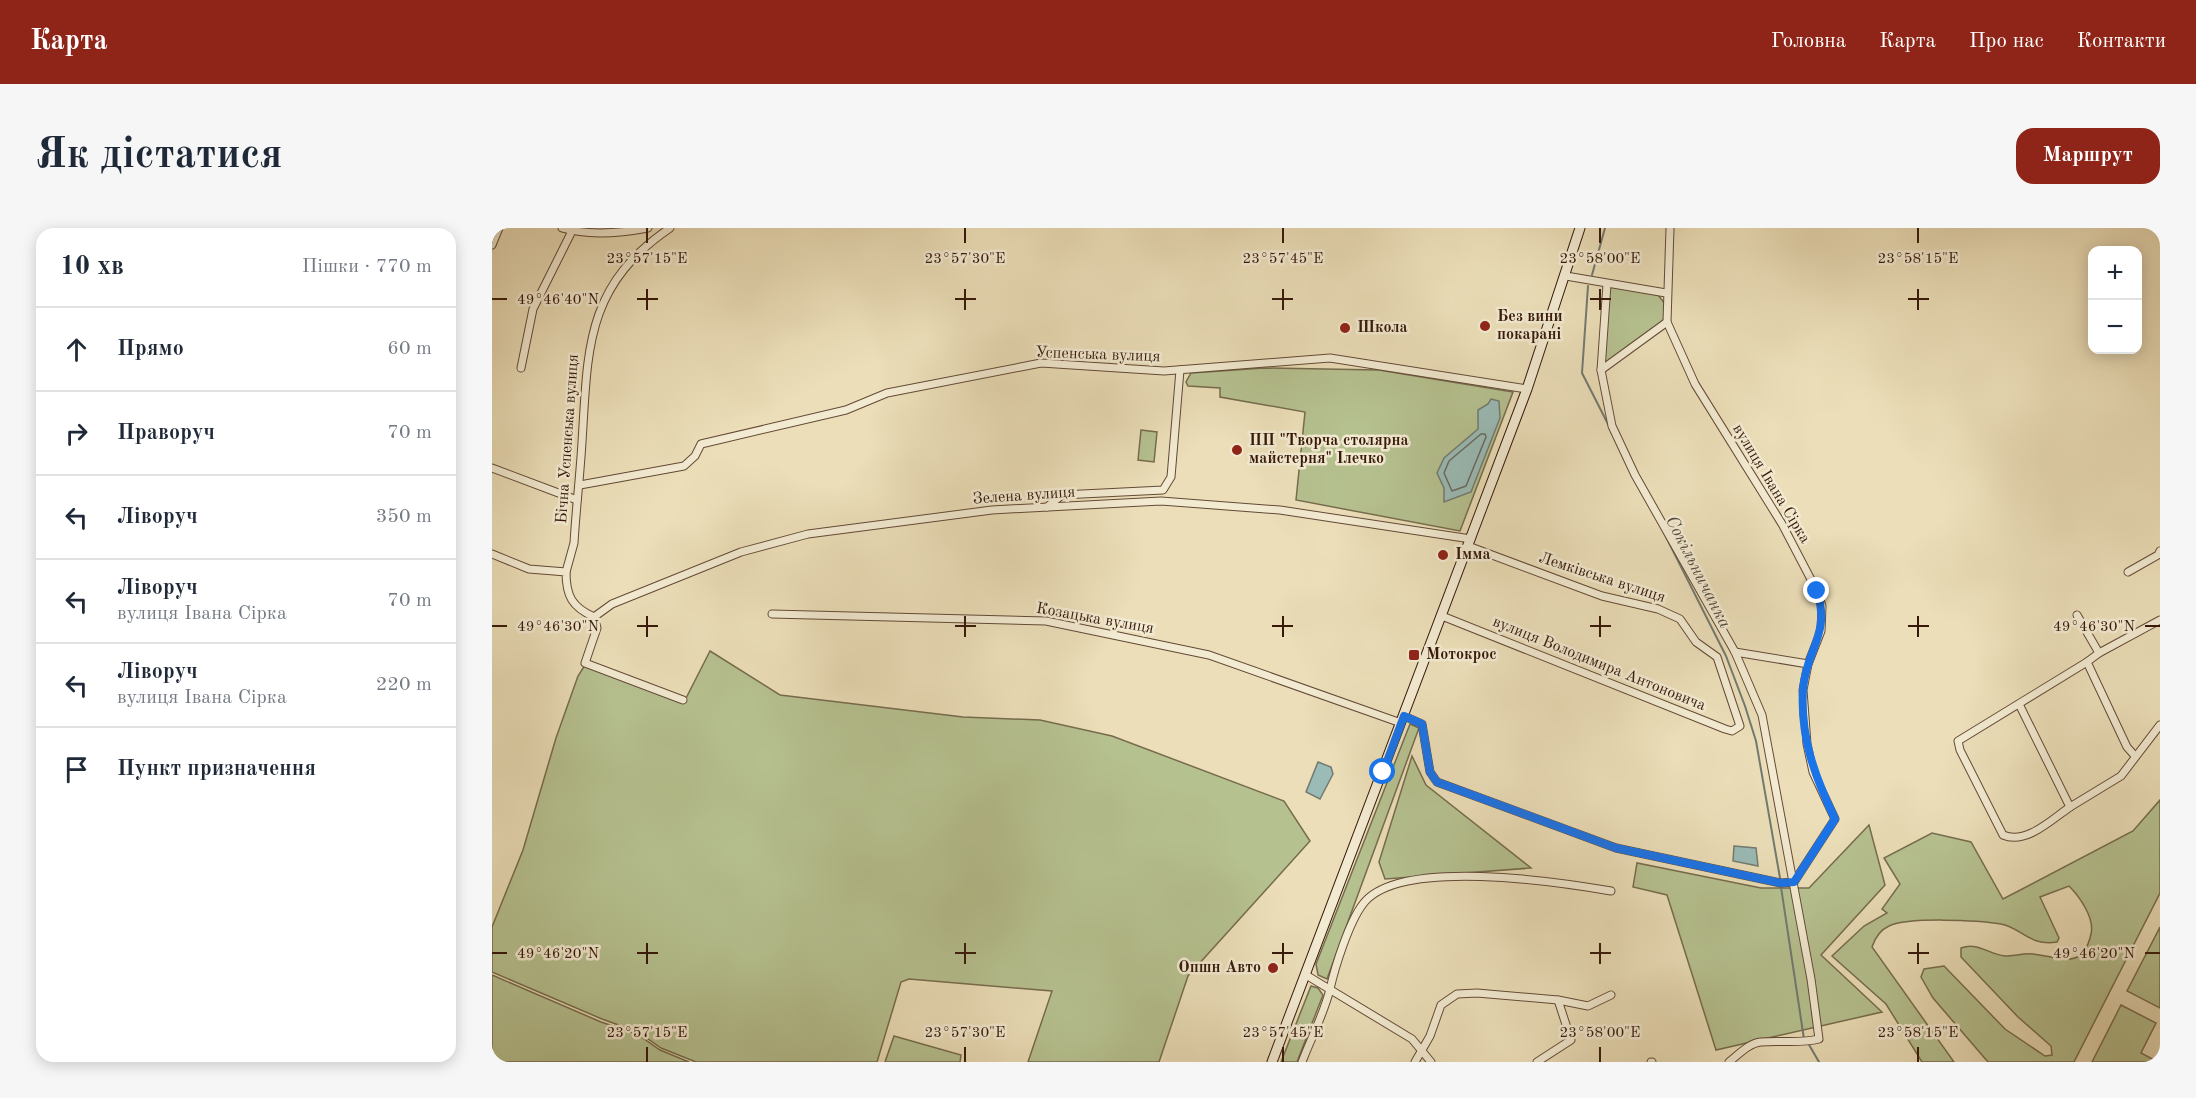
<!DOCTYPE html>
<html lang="uk">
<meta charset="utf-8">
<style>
body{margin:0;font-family:"Old Standard TT",serif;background:#f6f6f7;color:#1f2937}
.controls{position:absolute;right:18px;top:18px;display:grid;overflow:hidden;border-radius:12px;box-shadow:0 3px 15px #0003}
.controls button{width:54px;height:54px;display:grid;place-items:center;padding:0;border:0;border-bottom:2px solid #e0e1e3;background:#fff;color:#1f2937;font:30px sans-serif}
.stop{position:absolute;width:18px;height:18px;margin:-14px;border:4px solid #1a73e8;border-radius:50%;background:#fff}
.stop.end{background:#1a73e8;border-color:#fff;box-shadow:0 2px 6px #0008}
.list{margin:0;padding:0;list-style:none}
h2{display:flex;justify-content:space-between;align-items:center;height:78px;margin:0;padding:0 24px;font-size:26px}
h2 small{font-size:20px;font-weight:400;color:#747a83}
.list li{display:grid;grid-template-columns:39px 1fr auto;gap:18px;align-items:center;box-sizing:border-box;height:84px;padding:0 24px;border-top:2px solid #e0e1e3}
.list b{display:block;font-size:22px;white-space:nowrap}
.list p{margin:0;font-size:20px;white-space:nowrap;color:#747a83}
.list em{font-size:20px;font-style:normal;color:#747a83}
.icon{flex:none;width:33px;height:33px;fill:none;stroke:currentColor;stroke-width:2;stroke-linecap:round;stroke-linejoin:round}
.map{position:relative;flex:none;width:1668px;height:834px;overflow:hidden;border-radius:18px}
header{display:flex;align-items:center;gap:36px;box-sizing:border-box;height:84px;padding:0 30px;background:#8f2418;color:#fff}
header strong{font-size:28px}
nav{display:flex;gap:33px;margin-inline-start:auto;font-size:21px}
.intro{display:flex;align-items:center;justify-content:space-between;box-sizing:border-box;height:144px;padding:0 36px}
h1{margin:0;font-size:42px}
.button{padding:15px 27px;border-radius:18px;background:#8f2418;color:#fff;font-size:21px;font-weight:700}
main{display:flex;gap:36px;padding:0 36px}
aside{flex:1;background:#fff;border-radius:18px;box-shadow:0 3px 15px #0003}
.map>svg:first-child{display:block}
.green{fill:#b6c190;stroke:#766c4d;stroke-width:1.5}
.water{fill:#9abbb6;stroke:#727a71;stroke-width:1.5}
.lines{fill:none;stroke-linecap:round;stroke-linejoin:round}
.shore{stroke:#686a60;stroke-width:1.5}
.stream{stroke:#727a71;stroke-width:2}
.street-casing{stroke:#634a36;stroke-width:9}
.secondary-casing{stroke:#36180a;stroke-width:11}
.street{stroke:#f2ead1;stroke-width:7}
.secondary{stroke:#f2ead1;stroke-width:9}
.route{stroke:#1a73e8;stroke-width:8}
.ticks{fill:none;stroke:#36180a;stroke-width:2}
.poi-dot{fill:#8f2418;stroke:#f2ead1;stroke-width:2}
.labels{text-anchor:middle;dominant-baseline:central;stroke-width:5;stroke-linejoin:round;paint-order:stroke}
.poi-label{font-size:16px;font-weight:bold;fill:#36180a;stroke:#f2ead1;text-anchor:start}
.street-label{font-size:16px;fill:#36180a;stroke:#f2ead1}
.water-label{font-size:18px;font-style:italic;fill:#54493e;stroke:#f2ead1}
.ticks-label{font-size:15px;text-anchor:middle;fill:#36180a;stroke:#f2ead1;stroke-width:5;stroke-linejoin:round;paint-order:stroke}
</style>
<header>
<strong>Карта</strong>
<nav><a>Головна</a><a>Карта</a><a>Про нас</a><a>Контакти</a></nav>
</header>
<div class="intro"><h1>Як дістатися</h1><a class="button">Маршрут</a></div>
<main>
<aside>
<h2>10 хв<small>Пішки · 770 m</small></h2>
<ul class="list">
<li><svg class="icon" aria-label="ahead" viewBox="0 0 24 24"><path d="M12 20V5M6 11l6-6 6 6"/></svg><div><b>Прямо</b></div><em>60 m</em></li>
<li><svg class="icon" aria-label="right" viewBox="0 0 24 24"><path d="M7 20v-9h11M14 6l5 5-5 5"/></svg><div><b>Праворуч</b></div><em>70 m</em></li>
<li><svg class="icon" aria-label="left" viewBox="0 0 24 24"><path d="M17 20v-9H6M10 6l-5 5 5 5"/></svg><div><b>Ліворуч</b></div><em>350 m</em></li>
<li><svg class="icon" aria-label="left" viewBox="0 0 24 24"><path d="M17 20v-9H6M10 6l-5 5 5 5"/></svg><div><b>Ліворуч</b><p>вулиця Івана Сірка</p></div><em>70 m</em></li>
<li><svg class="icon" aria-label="left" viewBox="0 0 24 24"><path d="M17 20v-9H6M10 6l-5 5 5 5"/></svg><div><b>Ліворуч</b><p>вулиця Івана Сірка</p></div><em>220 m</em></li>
<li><svg class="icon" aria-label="arrive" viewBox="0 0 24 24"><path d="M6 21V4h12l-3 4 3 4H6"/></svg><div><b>Пункт призначення</b></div></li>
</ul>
</aside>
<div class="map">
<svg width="1668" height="834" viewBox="0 0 1668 834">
<rect width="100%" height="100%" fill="#ebdeb8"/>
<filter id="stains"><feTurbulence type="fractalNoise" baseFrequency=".00333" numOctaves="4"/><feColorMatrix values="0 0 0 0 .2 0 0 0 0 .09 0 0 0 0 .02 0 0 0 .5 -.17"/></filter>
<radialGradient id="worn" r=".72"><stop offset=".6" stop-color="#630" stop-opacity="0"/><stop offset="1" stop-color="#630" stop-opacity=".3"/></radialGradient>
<g class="green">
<path d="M 1123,58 L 1166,67 L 1174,77 L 1173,91 L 1169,98 L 1114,137 L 1110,136 L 1118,60 Z"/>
<path d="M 772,140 L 887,142 L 1021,164 L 968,303 L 804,272 L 813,184 L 728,169 L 728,160 L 696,158 L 694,154 L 699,145 Z"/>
<path d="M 649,202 L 665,204 L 662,234 L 646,232 Z"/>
<path d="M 218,423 L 288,467 L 471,489 L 548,492 L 620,508 L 792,573 L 818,613 L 696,748 L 667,834 L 536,834 L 560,763 L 417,751 L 409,754 L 385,834 L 204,834 L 169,820 L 146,804 L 110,791 L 0,744 L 0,699 L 31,622 L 64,510 L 86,448 L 93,437 L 192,474 Z"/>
<path d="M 918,496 L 927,500 L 835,751 L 826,747 L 824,736 Z"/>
<path d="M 920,528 L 934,557 L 1039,640 L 893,651 L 887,634 Z"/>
<path d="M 1668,572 L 1668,665 L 1582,834 L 1496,834 L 1441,770 L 1429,749 L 1432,741 L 1452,738 L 1513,801 L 1553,828 L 1560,827 L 1559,818 L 1526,789 L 1469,729 L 1469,720 C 1486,714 1496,726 1513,728 C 1522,728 1532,725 1541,726 C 1568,729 1591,743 1599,706 C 1603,690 1587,668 1577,658 L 1548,669 L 1567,710 L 1565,714 C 1538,719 1528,699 1509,696 C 1486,692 1416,689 1397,698 C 1388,702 1383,710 1380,719 L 1462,834 L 1430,834 L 1394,776 L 1340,728 L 1372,698 L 1395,685 L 1390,681 L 1408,656 L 1392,630 L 1440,605 L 1479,614 L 1511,671 L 1641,603 Z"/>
<path d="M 1377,597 L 1393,657 L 1329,727 L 1390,784 L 1224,822 L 1175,667 L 1141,659 L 1145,635 L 1269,660 L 1317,660 Z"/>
<path d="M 1668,699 L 1668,780 L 1635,763 Z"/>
<path d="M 0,747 L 109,794 L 145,806 L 168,822 L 197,834 L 0,834 Z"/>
<path d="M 819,758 L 826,760 L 831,767 L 805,834 L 789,834 Z"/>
<path d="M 1629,777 L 1664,795 L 1649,825 L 1666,834 L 1600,834 Z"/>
<path d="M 402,808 L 469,827 L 468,834 L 393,834 Z"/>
</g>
<g class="water">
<path d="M 999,171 L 1007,173 L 1008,190 L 979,264 L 952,274 L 952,260 L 945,245 L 952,230 L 986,201 L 986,182 L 996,176 Z"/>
<path d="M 826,534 L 839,539 L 841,546 L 828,571 L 814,564 Z"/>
<path d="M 1242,618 L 1264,620 L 1266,638 L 1241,633 Z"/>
</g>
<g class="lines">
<path class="shore" d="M 989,206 L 993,206 L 994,209 L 974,258 L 960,263 L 952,245 L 957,233 Z"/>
<g class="stream">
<path d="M 1100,47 L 1113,0"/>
<path d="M 1096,58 L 1090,145 L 1117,198"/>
<path d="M 1169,299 L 1234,428 L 1253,478 L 1264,513 L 1288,650"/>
<path d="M 1289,659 L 1312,811"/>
<path d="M 1316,815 L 1327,834"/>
</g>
<defs>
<g id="street">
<path d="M 70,0 C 97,8 129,5 156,0"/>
<path d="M 1178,0 L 1175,94 L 1203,156 L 1290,296 L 1325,363 L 1330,378 L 1329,403 L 1316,436 L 1311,462 L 1315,516 L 1321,544 L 1343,591 L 1302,654"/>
<path d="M 0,17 L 7,0"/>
<path d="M 1074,48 L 1174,65"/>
<path d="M 1115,56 L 1109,142 L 1120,198 L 1143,247 L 1243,424 L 1270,487 L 1319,751 L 1327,811 C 1307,816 1289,812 1269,814 C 1257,815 1246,827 1237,834"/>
<path d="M 29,140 L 41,81 L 80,3"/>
<path d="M 1109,142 L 1175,94"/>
<path d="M 0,240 L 85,272"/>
<path d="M 88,257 L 192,238 L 203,228 L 209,216 L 354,182 L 395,165 L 549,135 L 672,143 L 838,130 L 1035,161"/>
<path d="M 555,279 L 570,267 L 671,262 L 679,249 L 688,142"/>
<path d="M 0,326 L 37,341 L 74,344 C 74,368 80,379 102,389"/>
<path d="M 74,344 L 82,315 C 84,281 88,248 90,214 C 96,121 93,58 178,0"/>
<path d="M 1636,344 L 1666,327 L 1668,323"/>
<path d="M 280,386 L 554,393 L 717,427 L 909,495"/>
<path d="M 1585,387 L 1607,425 L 1595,434 L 1635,519 L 1643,528"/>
<path d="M 950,388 L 1233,501 L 1240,503 L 1248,498 L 1225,429 L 1204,414 L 1188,391 L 1166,381 L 1110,368 L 976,318"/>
<path d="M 102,389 L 120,376 L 249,324 L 316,306 L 500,282 L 669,273 L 788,282 L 979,311"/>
<path d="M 102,389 L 105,400 L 93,435 L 191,472"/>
<path d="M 1243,424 L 1316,436"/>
<path d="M 1607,425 L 1668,392"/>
<path d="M 1527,476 L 1578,579 L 1629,548 L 1668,497"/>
<path d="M 912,488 L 930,496 L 938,544 L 945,554 L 1124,620 L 1289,655 L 1302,654"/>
<path d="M 1578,579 C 1559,592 1534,617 1511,607 L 1468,522 L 1466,513 L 1595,434"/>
<path d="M 814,747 L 920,811 L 939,834"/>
<path d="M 810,834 C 819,810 832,786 838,761 C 843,739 857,694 871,676 C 906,629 1067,654 1119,663"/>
<path d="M 923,834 L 938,808 L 949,777 L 965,766 L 985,765 L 1066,772 L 1096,778 L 1119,767"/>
<path d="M 1045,834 L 1079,812 L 1066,772"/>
<path d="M 1159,834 L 1160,834"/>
</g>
<path id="secondary" d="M 780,834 L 1035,161 L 1088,0"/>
</defs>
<use href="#street" class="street-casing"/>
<use href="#secondary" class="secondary-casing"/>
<use href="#street" class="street"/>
<use href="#secondary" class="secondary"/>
</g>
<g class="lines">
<path class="route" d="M 891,544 L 912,488 L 930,496 L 938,544 L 945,554 L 1124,620 L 1289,655 L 1302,654 L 1343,591 C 1323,549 1308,509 1311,461 C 1314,421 1339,407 1325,363"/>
</g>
<path class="ticks" d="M 155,0 L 155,15M 473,0 L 473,15M 791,0 L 791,15M 1108,0 L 1108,15M 1426,0 L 1426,15M 155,61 L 155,82M 473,61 L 473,82M 791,61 L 791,82M 1108,61 L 1108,82M 1426,61 L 1426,82M 0,71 L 15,71M 145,71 L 166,71M 463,71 L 484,71M 780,71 L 801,71M 1098,71 L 1119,71M 1416,71 L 1437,71M 155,388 L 155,409M 473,388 L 473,409M 791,388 L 791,409M 1108,388 L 1108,409M 1426,388 L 1426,409M 0,398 L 15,398M 145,398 L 166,398M 463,398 L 484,398M 780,398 L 801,398M 1098,398 L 1119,398M 1416,398 L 1437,398M 1653,398 L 1668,398M 155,715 L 155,736M 473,715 L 473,736M 791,715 L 791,736M 1108,715 L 1108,736M 1426,715 L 1426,736M 0,725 L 15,725M 145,725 L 166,725M 463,725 L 484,725M 780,725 L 801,725M 1098,725 L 1119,725M 1416,725 L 1437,725M 1653,725 L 1668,725M 155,819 L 155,834M 473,819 L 473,834M 791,819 L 791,834M 1108,819 L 1108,834M 1426,819 L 1426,834"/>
<g class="poi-dot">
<circle cx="993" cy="98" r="6"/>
<circle cx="853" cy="100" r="6"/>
<circle cx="745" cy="222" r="6"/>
<circle cx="951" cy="327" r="6"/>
<rect x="916" y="421" width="12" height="12" rx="3"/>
<circle cx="781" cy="740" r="6"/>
</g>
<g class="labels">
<g class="poi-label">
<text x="1005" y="89">Без вини<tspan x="1005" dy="18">покарані</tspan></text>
<text x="865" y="100">Школа</text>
<text x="757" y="213">ПП "Творча столярна<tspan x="757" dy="18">майстерня" Ілечко</tspan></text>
<text x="963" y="327">Імма</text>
<text x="934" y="427">Мотокрос</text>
<text x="769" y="740" text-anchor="end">Опшн Авто</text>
</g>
<g class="street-label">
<text transform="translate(606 127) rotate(2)">Успенська вулиця</text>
<text transform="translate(76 211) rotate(-86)">Бічна Успенська вулиця</text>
<text transform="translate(1279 256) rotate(59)">вулиця Івана Сірка</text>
<text transform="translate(532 268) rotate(-4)">Зелена вулиця</text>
<text transform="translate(1110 350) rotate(18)">Лемківська вулиця</text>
<text transform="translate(603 391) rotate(10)">Козацька вулиця</text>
<text transform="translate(1107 436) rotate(22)">вулиця Володимира Антоновича</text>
</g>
<g class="water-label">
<text transform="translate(1206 344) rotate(63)">Сокільничанка</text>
</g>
</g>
<g class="ticks-label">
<text x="155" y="35">23°57'15"E</text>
<text x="473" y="35">23°57'30"E</text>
<text x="791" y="35">23°57'45"E</text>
<text x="1108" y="35">23°58'00"E</text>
<text x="1426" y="35">23°58'15"E</text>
<text x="66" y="76">49°46'40"N</text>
<text x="66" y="403">49°46'30"N</text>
<text x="1602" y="403">49°46'30"N</text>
<text x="66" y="730">49°46'20"N</text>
<text x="1602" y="730">49°46'20"N</text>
<text x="155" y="809">23°57'15"E</text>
<text x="473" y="809">23°57'30"E</text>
<text x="791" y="809">23°57'45"E</text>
<text x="1108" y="809">23°58'00"E</text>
<text x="1426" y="809">23°58'15"E</text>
</g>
<rect width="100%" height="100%" filter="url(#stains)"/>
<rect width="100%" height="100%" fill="url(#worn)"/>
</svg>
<div class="controls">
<button>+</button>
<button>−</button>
</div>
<div class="stop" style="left:891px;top:544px"></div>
<div class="stop end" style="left:1325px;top:363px"></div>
</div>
</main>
